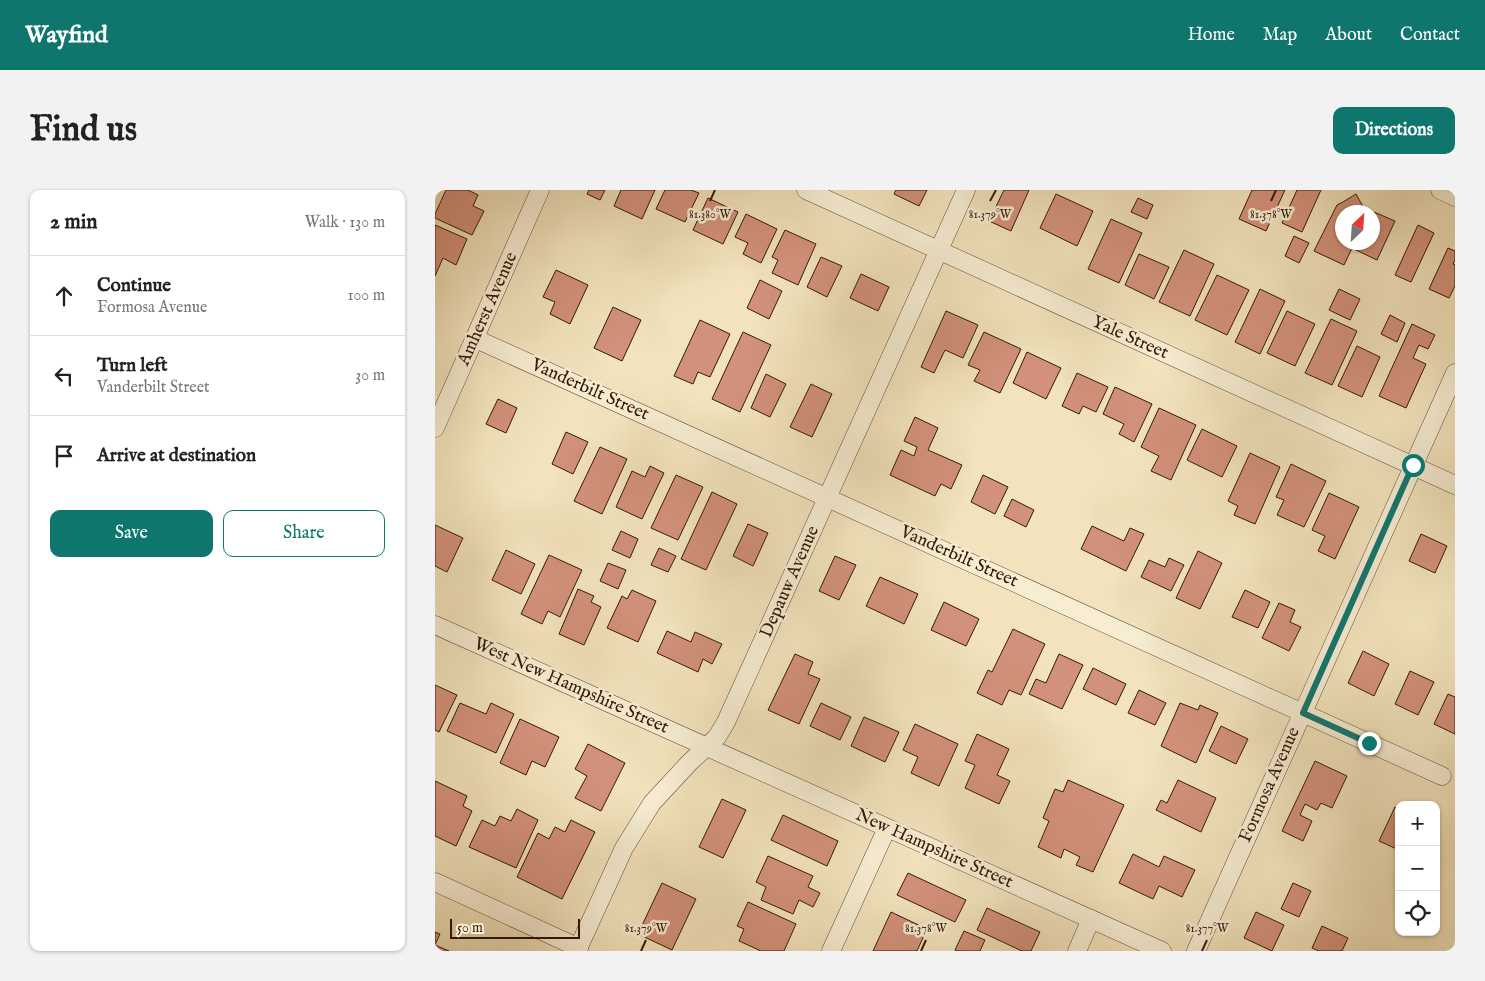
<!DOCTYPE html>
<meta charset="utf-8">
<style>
body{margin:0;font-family:"IM FELL English",serif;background:#f2f2f2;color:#222}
.controls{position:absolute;right:15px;bottom:15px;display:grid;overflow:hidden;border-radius:10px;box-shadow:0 1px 4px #0004}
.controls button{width:45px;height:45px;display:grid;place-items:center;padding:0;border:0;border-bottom:1px solid #e0e0e0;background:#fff;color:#222;font:25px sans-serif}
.compass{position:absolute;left:900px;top:15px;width:45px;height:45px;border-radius:50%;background:#fff;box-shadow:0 1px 4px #0004;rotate:25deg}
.scale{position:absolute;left:15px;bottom:12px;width:130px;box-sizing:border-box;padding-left:5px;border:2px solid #351906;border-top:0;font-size:14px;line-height:18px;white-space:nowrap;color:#351906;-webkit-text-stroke:4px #f7edd3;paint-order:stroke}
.stop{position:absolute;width:15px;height:15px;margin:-11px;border:4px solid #0f766e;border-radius:50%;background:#fff}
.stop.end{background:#0f766e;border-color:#fff;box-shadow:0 1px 5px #0008}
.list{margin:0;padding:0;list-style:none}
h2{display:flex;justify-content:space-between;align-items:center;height:65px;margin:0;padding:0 20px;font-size:21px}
h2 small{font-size:16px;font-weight:400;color:#767676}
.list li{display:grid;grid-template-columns:32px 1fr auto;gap:15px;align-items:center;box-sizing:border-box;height:80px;padding:0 20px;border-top:1px solid #e0e0e0}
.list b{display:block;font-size:19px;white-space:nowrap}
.list p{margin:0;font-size:16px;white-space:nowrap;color:#767676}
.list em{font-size:16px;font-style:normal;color:#767676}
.actions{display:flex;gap:10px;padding:15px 20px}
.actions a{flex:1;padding:11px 0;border:1px solid #0f766e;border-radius:10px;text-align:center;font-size:18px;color:#0f766e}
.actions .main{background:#0f766e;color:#fff}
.icon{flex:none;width:28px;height:28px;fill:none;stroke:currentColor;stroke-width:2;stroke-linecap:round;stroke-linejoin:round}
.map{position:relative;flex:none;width:1020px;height:761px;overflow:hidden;border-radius:10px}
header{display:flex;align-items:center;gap:30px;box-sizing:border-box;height:70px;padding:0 25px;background:#0f766e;color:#fff}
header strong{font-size:24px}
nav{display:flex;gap:28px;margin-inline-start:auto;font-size:18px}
.intro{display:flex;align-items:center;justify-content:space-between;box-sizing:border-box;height:120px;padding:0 30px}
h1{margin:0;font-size:35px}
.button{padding:12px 22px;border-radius:10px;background:#0f766e;color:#fff;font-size:18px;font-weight:700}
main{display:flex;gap:30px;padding:0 30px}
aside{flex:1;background:#fff;border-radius:10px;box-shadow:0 1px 4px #0004}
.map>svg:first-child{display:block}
.building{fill:#d2917a;stroke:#351906}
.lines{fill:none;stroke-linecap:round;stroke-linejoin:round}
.minor-casing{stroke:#644c34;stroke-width:19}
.minor{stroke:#f7edd3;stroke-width:18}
.route{stroke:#0f766e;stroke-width:6}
.ticks{fill:none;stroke:#351906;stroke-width:2}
.labels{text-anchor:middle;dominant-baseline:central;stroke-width:5;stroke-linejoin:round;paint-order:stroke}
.street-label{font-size:18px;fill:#351906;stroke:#f7edd3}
.ticks-label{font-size:12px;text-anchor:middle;fill:#351906;stroke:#f7edd3;stroke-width:5;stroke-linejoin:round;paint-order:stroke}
</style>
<header>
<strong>Wayfind</strong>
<nav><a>Home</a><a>Map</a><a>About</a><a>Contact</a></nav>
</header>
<div class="intro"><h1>Find us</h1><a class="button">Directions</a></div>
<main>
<aside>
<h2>2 min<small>Walk · 130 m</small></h2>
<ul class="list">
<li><svg class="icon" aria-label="ahead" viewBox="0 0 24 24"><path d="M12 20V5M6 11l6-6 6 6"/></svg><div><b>Continue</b><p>Formosa Avenue</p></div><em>100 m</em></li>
<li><svg class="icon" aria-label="left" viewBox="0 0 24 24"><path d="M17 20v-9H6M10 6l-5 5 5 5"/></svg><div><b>Turn left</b><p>Vanderbilt Street</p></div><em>30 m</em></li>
<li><svg class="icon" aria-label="arrive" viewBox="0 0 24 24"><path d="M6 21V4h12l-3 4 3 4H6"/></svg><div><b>Arrive at destination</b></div></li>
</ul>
<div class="actions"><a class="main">Save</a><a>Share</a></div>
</aside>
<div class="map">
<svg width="1020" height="761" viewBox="0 0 1020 761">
<rect width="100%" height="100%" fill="#f2e3bc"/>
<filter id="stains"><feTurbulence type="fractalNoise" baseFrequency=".004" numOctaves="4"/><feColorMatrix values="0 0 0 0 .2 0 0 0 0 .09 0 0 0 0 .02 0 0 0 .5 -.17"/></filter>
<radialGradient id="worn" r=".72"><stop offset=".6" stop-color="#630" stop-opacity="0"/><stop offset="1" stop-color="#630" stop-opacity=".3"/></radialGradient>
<g class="building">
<path d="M 11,0 L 33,0 L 43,5 L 38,16 L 49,21 L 37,45 L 0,28 L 0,24 Z"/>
<path d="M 154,0 L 170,0 L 165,10 L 152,4 Z"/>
<path d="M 186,0 L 220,0 L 207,29 L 179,16 Z"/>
<path d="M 230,0 L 256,0 L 264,3 L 250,32 L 221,19 Z"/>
<path d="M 461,0 L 492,0 L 484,16 L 459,4 Z"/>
<path d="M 569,0 L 594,0 L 576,41 L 554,31 Z"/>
<path d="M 817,0 L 850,0 L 831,41 L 804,29 Z"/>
<path d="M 862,0 L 886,0 L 867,42 L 847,33 Z"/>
<path d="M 621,4 L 658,21 L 642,56 L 605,38 Z"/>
<path d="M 921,4 L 931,22 L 908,22 L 908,52 L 920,52 L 909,75 L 879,61 L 902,15 L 908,12 Z"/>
<path d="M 273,8 L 303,22 L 288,54 L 258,40 Z"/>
<path d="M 703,8 L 718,15 L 712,29 L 696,22 Z"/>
<path d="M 939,22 L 960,31 L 942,70 L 921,60 L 925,52 L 938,52 L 938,26 Z"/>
<path d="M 311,24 L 342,39 L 326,73 L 308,64 L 313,53 L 300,47 Z"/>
<path d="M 676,29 L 707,43 L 684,93 L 653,79 Z"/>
<path d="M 0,35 L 32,49 L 21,75 L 8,68 L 0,86 Z"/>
<path d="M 983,35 L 999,43 L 976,92 L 960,85 Z"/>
<path d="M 350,40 L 381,54 L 363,95 L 337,83 L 343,70 L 337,67 Z"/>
<path d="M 859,46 L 874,53 L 864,73 L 850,66 Z"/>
<path d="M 1013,58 L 1020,61 L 1020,70 L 1018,74 L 1020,75 L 1020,96 L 1014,108 L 994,99 Z"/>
<path d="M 749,60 L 779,74 L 755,126 L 724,112 Z"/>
<path d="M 704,64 L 734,77 L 719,109 L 690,95 Z"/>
<path d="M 386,67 L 407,76 L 392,107 L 372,97 Z"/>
<path d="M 121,80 L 153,95 L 135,134 L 115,124 L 120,112 L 108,107 Z"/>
<path d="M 426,84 L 454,97 L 443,121 L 415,108 Z"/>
<path d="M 782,85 L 814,100 L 792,145 L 760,130 Z"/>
<path d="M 325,90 L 347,101 L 334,129 L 312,118 Z"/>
<path d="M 825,99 L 850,111 L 825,164 L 800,152 Z"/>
<path d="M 904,99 L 925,109 L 915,130 L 894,120 Z"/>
<path d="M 178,117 L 206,130 L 187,171 L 159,158 Z"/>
<path d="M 511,121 L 543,135 L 528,168 L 510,160 L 499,183 L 486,177 Z"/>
<path d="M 852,121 L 880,134 L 860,176 L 832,163 Z"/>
<path d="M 955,125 L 970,133 L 962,152 L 946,144 Z"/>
<path d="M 896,129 L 922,141 L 897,195 L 870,183 Z"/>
<path d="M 265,130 L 295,144 L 275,187 L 263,182 L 258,194 L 239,186 Z"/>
<path d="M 977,134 L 1000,145 L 993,159 L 984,155 L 978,168 L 991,174 L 971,218 L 944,206 Z"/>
<path d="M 308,142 L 336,155 L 305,222 L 277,209 Z"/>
<path d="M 549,142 L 586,159 L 565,203 L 539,191 L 545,180 L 533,175 Z"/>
<path d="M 922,156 L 945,167 L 927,207 L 903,196 Z"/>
<path d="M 592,162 L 626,178 L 611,209 L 578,193 Z"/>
<path d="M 642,183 L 673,197 L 661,222 L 648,216 L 644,224 L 627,216 Z"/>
<path d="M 331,184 L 351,194 L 335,227 L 316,218 Z"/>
<path d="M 376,194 L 397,204 L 377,247 L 355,237 Z"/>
<path d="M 680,197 L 717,214 L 699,252 L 684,244 L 689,234 L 668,224 Z"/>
<path d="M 63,209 L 82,218 L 71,243 L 51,234 Z"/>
<path d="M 724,218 L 761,235 L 736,290 L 716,281 L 724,266 L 706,257 Z"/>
<path d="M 480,227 L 503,238 L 493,260 L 527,275 L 516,299 L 506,294 L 500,306 L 455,285 L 466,260 L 479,266 L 482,257 L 469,251 Z"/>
<path d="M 767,239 L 802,256 L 787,287 L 752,270 Z"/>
<path d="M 131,242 L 153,252 L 138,284 L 117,274 Z"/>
<path d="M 165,257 L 192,269 L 167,324 L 139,311 Z"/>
<path d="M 815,263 L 845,277 L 820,334 L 799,325 L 803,316 L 793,311 Z"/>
<path d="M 856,274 L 891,291 L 869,337 L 842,325 L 849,310 L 841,307 Z"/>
<path d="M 215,276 L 229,283 L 207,329 L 181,317 L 197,281 L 210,287 Z"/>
<path d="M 241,285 L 268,297 L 243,350 L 216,338 Z"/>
<path d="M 548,285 L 573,297 L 560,324 L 536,312 Z"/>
<path d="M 277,302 L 302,314 L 271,380 L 246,369 Z"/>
<path d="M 894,303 L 924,317 L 900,369 L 883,361 L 890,346 L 877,340 Z"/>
<path d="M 577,309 L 599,320 L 591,337 L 569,326 Z"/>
<path d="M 313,334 L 333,343 L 318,376 L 298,366 Z"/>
<path d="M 0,335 L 28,348 L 12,382 L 0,376 Z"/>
<path d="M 657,336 L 689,351 L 695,338 L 709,344 L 691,381 L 646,359 Z"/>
<path d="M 186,341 L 203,349 L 195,368 L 177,360 Z"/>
<path d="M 986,344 L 1012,356 L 1000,383 L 974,371 Z"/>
<path d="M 224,358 L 241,366 L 233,382 L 216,375 Z"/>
<path d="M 71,360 L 100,374 L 86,404 L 57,390 Z"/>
<path d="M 763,361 L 787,373 L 765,419 L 741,408 Z"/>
<path d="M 114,365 L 147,380 L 125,427 L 113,421 L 107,434 L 86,424 Z"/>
<path d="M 400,366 L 421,375 L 404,410 L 384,401 Z"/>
<path d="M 734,368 L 749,375 L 736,401 L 706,387 L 714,370 L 730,377 Z"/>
<path d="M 173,373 L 191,380 L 183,399 L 165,391 Z"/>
<path d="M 445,387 L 483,404 L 469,434 L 431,416 Z"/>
<path d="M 143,399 L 159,406 L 156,412 L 166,417 L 149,455 L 124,444 Z"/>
<path d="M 197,400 L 221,411 L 203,452 L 172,438 L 187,406 L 192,409 Z"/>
<path d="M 810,400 L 835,412 L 823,438 L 797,427 Z"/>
<path d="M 509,412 L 544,429 L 531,456 L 496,440 Z"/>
<path d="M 844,413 L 860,420 L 855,432 L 866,437 L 854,461 L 827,448 Z"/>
<path d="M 578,439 L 610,454 L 586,505 L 574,500 L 567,515 L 542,503 L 553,480 L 557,482 Z"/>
<path d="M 232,441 L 256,452 L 260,442 L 287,454 L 277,474 L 268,469 L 263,482 L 222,463 Z"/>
<path d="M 928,461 L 954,474 L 939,506 L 913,493 Z"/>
<path d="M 360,464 L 378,472 L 373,484 L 385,489 L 364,534 L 333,520 Z"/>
<path d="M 624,464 L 648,475 L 627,519 L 594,504 L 601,489 L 611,493 Z"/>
<path d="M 658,478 L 691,494 L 681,515 L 648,499 Z"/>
<path d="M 975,481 L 999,492 L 983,525 L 960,514 Z"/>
<path d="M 0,495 L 22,505 L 4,542 L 0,540 Z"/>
<path d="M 704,500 L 731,513 L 720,535 L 693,523 Z"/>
<path d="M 1013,504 L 1020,507 L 1020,544 L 999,534 Z"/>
<path d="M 25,513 L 51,524 L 56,513 L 79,524 L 61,563 L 12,541 Z"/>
<path d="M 386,513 L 416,527 L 405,550 L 375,536 Z"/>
<path d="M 745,513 L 763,520 L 765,515 L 783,523 L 761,573 L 726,556 Z"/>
<path d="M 429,527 L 464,542 L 450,572 L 416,556 Z"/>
<path d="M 85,529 L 124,547 L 110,577 L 97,571 L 91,585 L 65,573 Z"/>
<path d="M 480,534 L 523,554 L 504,596 L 476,583 L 483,567 L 468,560 Z"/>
<path d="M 786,536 L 813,549 L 801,574 L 774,561 Z"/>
<path d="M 542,544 L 574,559 L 562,585 L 575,591 L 564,614 L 530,598 L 540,575 L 530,571 Z"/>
<path d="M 153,554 L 190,573 L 166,621 L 140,608 L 152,586 L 140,579 Z"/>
<path d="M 880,571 L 912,586 L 897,618 L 886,613 L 882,620 L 870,614 L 865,625 L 877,631 L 868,651 L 847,641 Z"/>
<path d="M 633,590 L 689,615 L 658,682 L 641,675 L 645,667 L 629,659 L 626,668 L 603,657 L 614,631 L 608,628 L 620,599 L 628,602 Z"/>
<path d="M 743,590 L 781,608 L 766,642 L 721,620 L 726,610 L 732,613 Z"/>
<path d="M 0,591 L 32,606 L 28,616 L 37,621 L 21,656 L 0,646 Z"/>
<path d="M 287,609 L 311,620 L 288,668 L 264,657 Z"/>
<path d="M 960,617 L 964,619 L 964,660 L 944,651 Z"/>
<path d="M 82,619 L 103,630 L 81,678 L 34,657 L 47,630 L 60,636 L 65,626 L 76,631 Z"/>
<path d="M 348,625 L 403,651 L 392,676 L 336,650 Z"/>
<path d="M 136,630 L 160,642 L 127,709 L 82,687 L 103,643 L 114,649 L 120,637 L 130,642 Z"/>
<path d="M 698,664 L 724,677 L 729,666 L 760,680 L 747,707 L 724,696 L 718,709 L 684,693 Z"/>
<path d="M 333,666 L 378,686 L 373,697 L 385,703 L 378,717 L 364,710 L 358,724 L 326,710 L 331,697 L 321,692 Z"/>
<path d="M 473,683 L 531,710 L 520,732 L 462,705 Z"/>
<path d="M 227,693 L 261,709 L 237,760 L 203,744 Z"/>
<path d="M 858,693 L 876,701 L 864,727 L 846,719 Z"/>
<path d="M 313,712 L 361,734 L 349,761 L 326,761 L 304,751 L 309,739 L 302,736 Z"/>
<path d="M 552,718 L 605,742 L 596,761 L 587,761 L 542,740 Z"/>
<path d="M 456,722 L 492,739 L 482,761 L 438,761 Z"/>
<path d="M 821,722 L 849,735 L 837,761 L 809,748 Z"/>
<path d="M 887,736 L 913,748 L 907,761 L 884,761 L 877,758 Z"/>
<path d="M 529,741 L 550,750 L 545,761 L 523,761 L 520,760 Z"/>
<path d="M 0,742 L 5,744 L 0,755 L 14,761 L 0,761 Z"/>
</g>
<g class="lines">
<defs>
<g id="minor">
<path d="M 371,0 L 1020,295"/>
<path d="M 1005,0 L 1020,7"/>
<path d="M 41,149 L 1007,586"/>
<path d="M 0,238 L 105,0"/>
<path d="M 0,435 L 727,761"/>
<path d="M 0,692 L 144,758"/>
<path d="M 142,761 L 189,658 L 217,613 L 255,572 L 282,547 L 291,532 L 531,0"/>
<path d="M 396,761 L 452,638"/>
<path d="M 642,761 L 656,729"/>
<path d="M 761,761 L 1020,183"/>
</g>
</defs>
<use href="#minor" class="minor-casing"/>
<use href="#minor" class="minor"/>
</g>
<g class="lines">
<path class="route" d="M 934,553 L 868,523 L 978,275"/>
</g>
<path class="ticks" d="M 275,11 L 280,0M 555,11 L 561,0M 836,11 L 841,0M 206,761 L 211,750M 486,761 L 491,750M 767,761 L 772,750"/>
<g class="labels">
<g class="street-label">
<text transform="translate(53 119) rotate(-66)">Amherst Avenue</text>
<text transform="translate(695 148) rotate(24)">Yale Street</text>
<text transform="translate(155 200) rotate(24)">Vanderbilt Street</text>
<text transform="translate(524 367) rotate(24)">Vanderbilt Street</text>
<text transform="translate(355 392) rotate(-66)">Depauw Avenue</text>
<text transform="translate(136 496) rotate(24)">West New Hampshire Street</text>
<text transform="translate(835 595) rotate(-66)">Formosa Avenue</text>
<text transform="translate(499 659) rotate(24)">New Hampshire Street</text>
</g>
</g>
<g class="ticks-label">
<text x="275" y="28">81.380°W</text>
<text x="555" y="28">81.379°W</text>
<text x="836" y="28">81.378°W</text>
<text x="772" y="742">81.377°W</text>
<text x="211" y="742">81.379°W</text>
<text x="491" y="742">81.378°W</text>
</g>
<rect width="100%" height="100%" filter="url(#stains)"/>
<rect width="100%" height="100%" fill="url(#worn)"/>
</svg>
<div class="controls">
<button>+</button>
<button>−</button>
<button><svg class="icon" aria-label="locate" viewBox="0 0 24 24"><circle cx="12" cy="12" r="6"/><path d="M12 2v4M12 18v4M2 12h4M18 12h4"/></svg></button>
</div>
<svg class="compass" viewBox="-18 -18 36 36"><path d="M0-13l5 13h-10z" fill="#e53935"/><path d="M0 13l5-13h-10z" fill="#767676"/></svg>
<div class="scale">50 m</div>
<div class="stop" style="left:978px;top:275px"></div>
<div class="stop end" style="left:934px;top:553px"></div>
</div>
</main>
